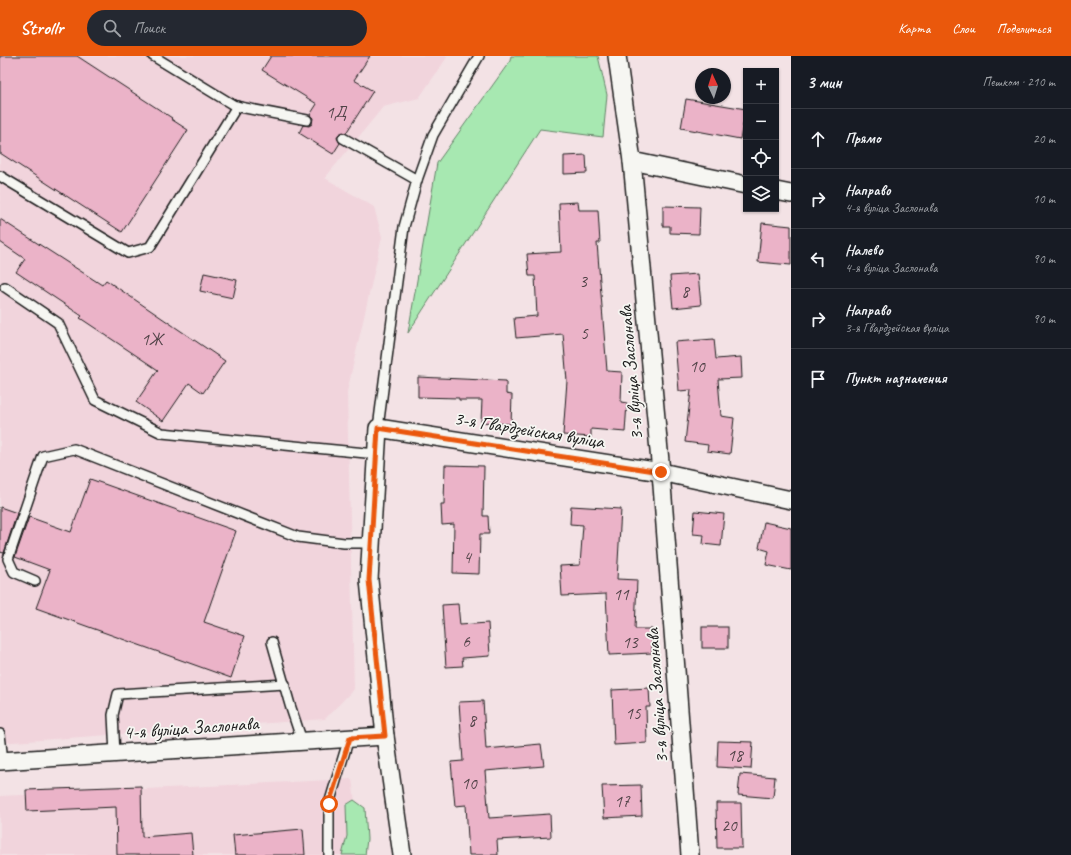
<!DOCTYPE html>
<html lang="ru">
<meta charset="utf-8">
<style>
body{margin:0;font-family:Caveat,sans-serif;background:#242831;color:#f1f3f6}
.controls{position:absolute;right:12px;top:12px;display:grid;overflow:hidden;border-radius:0px;box-shadow:0 1px 3px #0004}
.controls button{width:36px;height:36px;display:grid;place-items:center;padding:0;border:0;border-bottom:1px solid #363941;background:#171b24;color:#f1f3f6;font:20px sans-serif}
.compass{position:absolute;left:695px;top:12px;width:36px;height:36px;border-radius:50%;background:#171b24;box-shadow:0 1px 3px #0004;rotate:356deg}
.stop{position:absolute;width:12px;height:12px;margin:-9px;border:3px solid #ea580c;border-radius:50%;background:#fff}
.stop.end{background:#ea580c;border-color:#fff;box-shadow:0 1px 4px #0008}
.list{margin:0;padding:0;list-style:none}
h2{display:flex;justify-content:space-between;align-items:center;height:52px;margin:0;padding:0 16px;font-size:17px}
h2 small{font-size:13px;font-weight:400;color:#9ea1a6}
.list li{display:grid;grid-template-columns:26px 1fr auto;gap:12px;align-items:center;box-sizing:border-box;height:60px;padding:0 16px;border-top:1px solid #363941}
.list b{display:block;font-size:15px;white-space:nowrap}
.list p{margin:0;font-size:13px;white-space:nowrap;color:#9ea1a6}
.list em{font-size:13px;font-style:normal;color:#9ea1a6}
.icon{flex:none;width:22px;height:22px;fill:none;stroke:currentColor;stroke-width:2;stroke-linecap:round;stroke-linejoin:round}
.map{position:relative;flex:none;width:791px;height:799px;overflow:hidden}
header{display:flex;align-items:center;gap:24px;box-sizing:border-box;height:56px;padding:0 20px;background:#ea580c;color:#fff}
header strong{font-size:19px}
nav{display:flex;gap:22px;margin-inline-start:auto;font-size:14px}
.search{width:280px;height:36px;background:#242831;display:flex;align-items:center;gap:10px;box-sizing:border-box;padding:0 14px;border-radius:22px;color:#9ea1a6;font-size:15px}
main{display:flex}
aside{flex:1;background:#171b24}
.map>svg:first-child{display:block}
.built{fill:#f1d4dc}
.green{fill:#a7e8b1;stroke:#628266}
.building{fill:#ebb3c8;stroke:#1c1c1c}
.lines{fill:none;stroke-linecap:round;stroke-linejoin:round}
.lane-casing{stroke:#1c1c1c;stroke-width:12}
.street-casing{stroke:#1c1c1c;stroke-width:20}
.lane{stroke:#f6f6f2;stroke-width:9}
.street{stroke:#f6f6f2;stroke-width:17}
.route{stroke:#ea580c;stroke-width:5}
.labels{text-anchor:middle;dominant-baseline:central;stroke-width:3.5;stroke-linejoin:round;paint-order:stroke}
.number-label{font-size:17px;fill:#504247}
.street-label{font-size:19px;fill:#1c1c1c;stroke:#f6f6f2}
</style>
<header>
<strong>Strollr</strong>
<div class="search"><svg class="icon" aria-label="search" viewBox="0 0 24 24"><circle cx="10" cy="10" r="6"/><path d="M15 15l6 6"/></svg>Поиск</div>
<nav><a>Карта</a><a>Слои</a><a>Поделиться</a></nav>
</header>
<main>
<div class="map">
<svg width="791" height="799" viewBox="0 0 791 799">
<rect width="100%" height="100%" fill="#f3e2e5"/>
<filter id="ink" filterUnits="userSpaceOnUse"><feTurbulence type="fractalNoise" baseFrequency=".025" numOctaves="2"/><feDisplacementMap in="SourceGraphic" scale="8" xChannelSelector="R" yChannelSelector="G"/><feConvolveMatrix kernelMatrix="1 2 1 2 8 2 1 2 1" color-interpolation-filters="sRGB"/></filter>
<g filter="url(#ink)">
<g class="built">
<path d="M 0,0 L 448,0 L 419,42 L 383,51 L 325,122 L 374,151 L 382,181 L 347,336 L 354,633 L 325,663 L 0,687 Z"/>
<path d="M 352,723 L 362,799 L 0,799 L 0,740 Z"/>
</g>
<g class="green">
<path d="M 511,0 L 598,0 L 607,39 L 603,81 L 540,73 L 408,277 L 437,107 L 510,5 Z"/>
<path d="M 354,744 L 365,752 L 367,783 L 365,799 L 342,799 L 347,780 L 346,749 Z"/>
</g>
<g class="building">
<path d="M 0,0 L 77,0 L 172,62 L 171,63 L 188,74 L 122,176 L 0,97 Z"/>
<path d="M 271,0 L 370,0 L 354,24 L 373,35 L 346,77 L 343,76 L 338,79 L 337,82 L 340,87 L 333,98 L 299,77 L 303,69 L 309,70 L 312,68 L 313,62 L 310,59 L 317,48 L 262,14 Z"/>
<path d="M 686,43 L 746,53 L 740,83 L 681,72 Z"/>
<path d="M 586,99 L 587,117 L 564,118 L 564,100 Z"/>
<path d="M 578,146 L 579,154 L 598,154 L 600,187 L 597,187 L 607,315 L 622,316 L 621,346 L 627,347 L 625,376 L 591,373 L 591,381 L 563,379 L 567,325 L 563,278 L 516,282 L 514,262 L 537,260 L 535,220 L 529,220 L 527,198 L 561,196 L 559,147 Z"/>
<path d="M 663,150 L 700,151 L 699,178 L 670,177 L 670,170 L 663,170 Z"/>
<path d="M 0,163 L 102,229 L 106,224 L 225,305 L 203,337 L 189,327 L 163,365 L 136,346 L 158,314 L 80,262 L 82,260 L 16,216 L 25,203 L 0,186 Z"/>
<path d="M 762,167 L 791,170 L 791,209 L 758,206 Z"/>
<path d="M 204,217 L 237,224 L 233,242 L 200,235 Z"/>
<path d="M 698,218 L 701,249 L 673,252 L 670,220 Z"/>
<path d="M 714,283 L 716,303 L 741,301 L 742,322 L 718,323 L 721,360 L 734,362 L 730,398 L 707,395 L 708,389 L 685,386 L 691,334 L 679,335 L 675,286 Z"/>
<path d="M 418,321 L 506,325 L 506,338 L 512,339 L 511,368 L 481,366 L 482,344 L 459,344 L 459,342 L 418,341 Z"/>
<path d="M 445,409 L 484,410 L 483,460 L 488,460 L 489,478 L 480,478 L 479,518 L 453,517 L 454,468 L 442,469 L 441,448 L 444,448 Z"/>
<path d="M 90,423 L 236,475 L 204,566 L 245,580 L 231,622 L 36,552 L 50,514 L 15,501 L 29,461 L 71,476 Z"/>
<path d="M 571,450 L 621,453 L 617,523 L 637,524 L 635,573 L 652,573 L 652,597 L 609,599 L 606,538 L 562,540 L 560,510 L 580,509 L 583,469 L 570,468 Z"/>
<path d="M 0,451 L 17,457 L 4,497 L 0,496 Z"/>
<path d="M 695,455 L 724,458 L 721,490 L 703,488 L 704,479 L 693,478 Z"/>
<path d="M 764,466 L 791,472 L 791,514 L 766,509 L 769,495 L 759,492 Z"/>
<path d="M 458,548 L 460,569 L 488,567 L 490,600 L 462,602 L 463,610 L 446,611 L 442,549 Z"/>
<rect x="702" y="571" width="26" height="21"/>
<path d="M 649,632 L 650,651 L 646,651 L 647,687 L 614,689 L 612,634 Z"/>
<path d="M 483,645 L 486,693 L 541,688 L 544,710 L 485,715 L 489,762 L 550,758 L 551,781 L 497,784 L 498,799 L 469,799 L 466,749 L 455,750 L 451,706 L 463,705 L 459,646 Z"/>
<path d="M 718,685 L 753,686 L 751,713 L 717,711 Z"/>
<path d="M 740,718 L 775,721 L 773,742 L 738,739 Z"/>
<path d="M 641,729 L 642,760 L 604,762 L 602,730 Z"/>
<path d="M 141,730 L 142,781 L 191,777 L 193,799 L 117,799 L 116,751 L 27,755 L 26,734 Z"/>
<path d="M 716,747 L 741,747 L 742,792 L 717,792 Z"/>
<path d="M 303,773 L 305,799 L 235,799 L 233,779 Z"/>
</g>
<g class="lines">
<defs>
<g id="lane">
<path d="M 153,0 L 235,50 L 307,64"/>
<path d="M 343,82 L 417,124"/>
<path d="M 0,120 L 128,197 L 150,191 L 237,50"/>
<path d="M 5,231 L 58,267 L 95,344 L 162,377 L 376,398"/>
<path d="M 378,372 L 404,171 L 417,124 L 433,79 L 479,0"/>
<path d="M 35,525 L 14,516 L 8,503 L 43,400 L 74,393 L 298,481 L 344,487 L 371,487"/>
<path d="M 272,586 L 290,649 L 302,685"/>
<path d="M 0,678 L 3,705"/>
<path d="M 115,698 L 113,659 L 118,638 L 285,628"/>
<path d="M 329,799 L 329,748 L 349,682"/>
</g>
<g id="street">
<path d="M 617,0 L 632,105 L 661,416 L 690,799"/>
<path d="M 632,105 L 746,129"/>
<path d="M 776,135 L 791,138"/>
<path d="M 0,705 L 385,680"/>
<path d="M 402,799 L 385,680 L 369,524 L 378,372 L 661,416 L 791,444"/>
</g>
</defs>
<use href="#lane" class="lane-casing"/>
<use href="#street" class="street-casing"/>
<use href="#lane" class="lane"/>
<use href="#street" class="street"/>
</g>
</g>
<g class="lines" filter="url(#ink)">
<path class="route" d="M 329,748 L 350,682 L 385,680 L 369,524 L 378,372 L 661,416"/>
</g>
<g class="labels">
<g class="number-label">
<text x="336" y="56">1Д</text>
<text x="583" y="225">3</text>
<text x="685" y="235">8</text>
<text x="584" y="277">5</text>
<text x="152" y="283">1Ж</text>
<text x="697" y="310">10</text>
<text x="467" y="501">4</text>
<text x="621" y="538">11</text>
<text x="466" y="585">6</text>
<text x="630" y="586">13</text>
<text x="633" y="657">15</text>
<text x="472" y="664">8</text>
<text x="735" y="699">18</text>
<text x="469" y="727">10</text>
<text x="622" y="745">17</text>
<text x="729" y="769">20</text>
</g>
<g class="street-label">
<text transform="translate(631 317) rotate(-95)">3-я вуліца Заслонава</text>
<text transform="translate(529 374) rotate(9)">3-я Гвардзейская вуліца</text>
<text transform="translate(657 640) rotate(-94)">3-я вуліца Заслонава</text>
<text transform="translate(191 672) rotate(-4)">4-я вуліца Заслонава</text>
</g>
</g>
</svg>
<div class="controls">
<button>+</button>
<button>−</button>
<button><svg class="icon" aria-label="locate" viewBox="0 0 24 24"><circle cx="12" cy="12" r="6"/><path d="M12 2v4M12 18v4M2 12h4M18 12h4"/></svg></button>
<button><svg class="icon" aria-label="layers" viewBox="0 0 24 24"><path d="M12 4l9 5-9 5-9-5zM3 14l9 5 9-5"/></svg></button>
</div>
<svg class="compass" viewBox="-18 -18 36 36"><path d="M0-13l5 13h-10z" fill="#e53935"/><path d="M0 13l5-13h-10z" fill="#9ea1a6"/></svg>
<div class="stop" style="left:329px;top:748px"></div>
<div class="stop end" style="left:661px;top:416px"></div>
</div>
<aside>
<h2>3 мин<small>Пешком · 210 m</small></h2>
<ul class="list">
<li><svg class="icon" aria-label="ahead" viewBox="0 0 24 24"><path d="M12 20V5M6 11l6-6 6 6"/></svg><div><b>Прямо</b></div><em>20 m</em></li>
<li><svg class="icon" aria-label="right" viewBox="0 0 24 24"><path d="M7 20v-9h11M14 6l5 5-5 5"/></svg><div><b>Направо</b><p>4-я вуліца Заслонава</p></div><em>10 m</em></li>
<li><svg class="icon" aria-label="left" viewBox="0 0 24 24"><path d="M17 20v-9H6M10 6l-5 5 5 5"/></svg><div><b>Налево</b><p>4-я вуліца Заслонава</p></div><em>90 m</em></li>
<li><svg class="icon" aria-label="right" viewBox="0 0 24 24"><path d="M7 20v-9h11M14 6l5 5-5 5"/></svg><div><b>Направо</b><p>3-я Гвардзейская вуліца</p></div><em>90 m</em></li>
<li><svg class="icon" aria-label="arrive" viewBox="0 0 24 24"><path d="M6 21V4h12l-3 4 3 4H6"/></svg><div><b>Пункт назначения</b></div></li>
</ul>
</aside>
</main>
